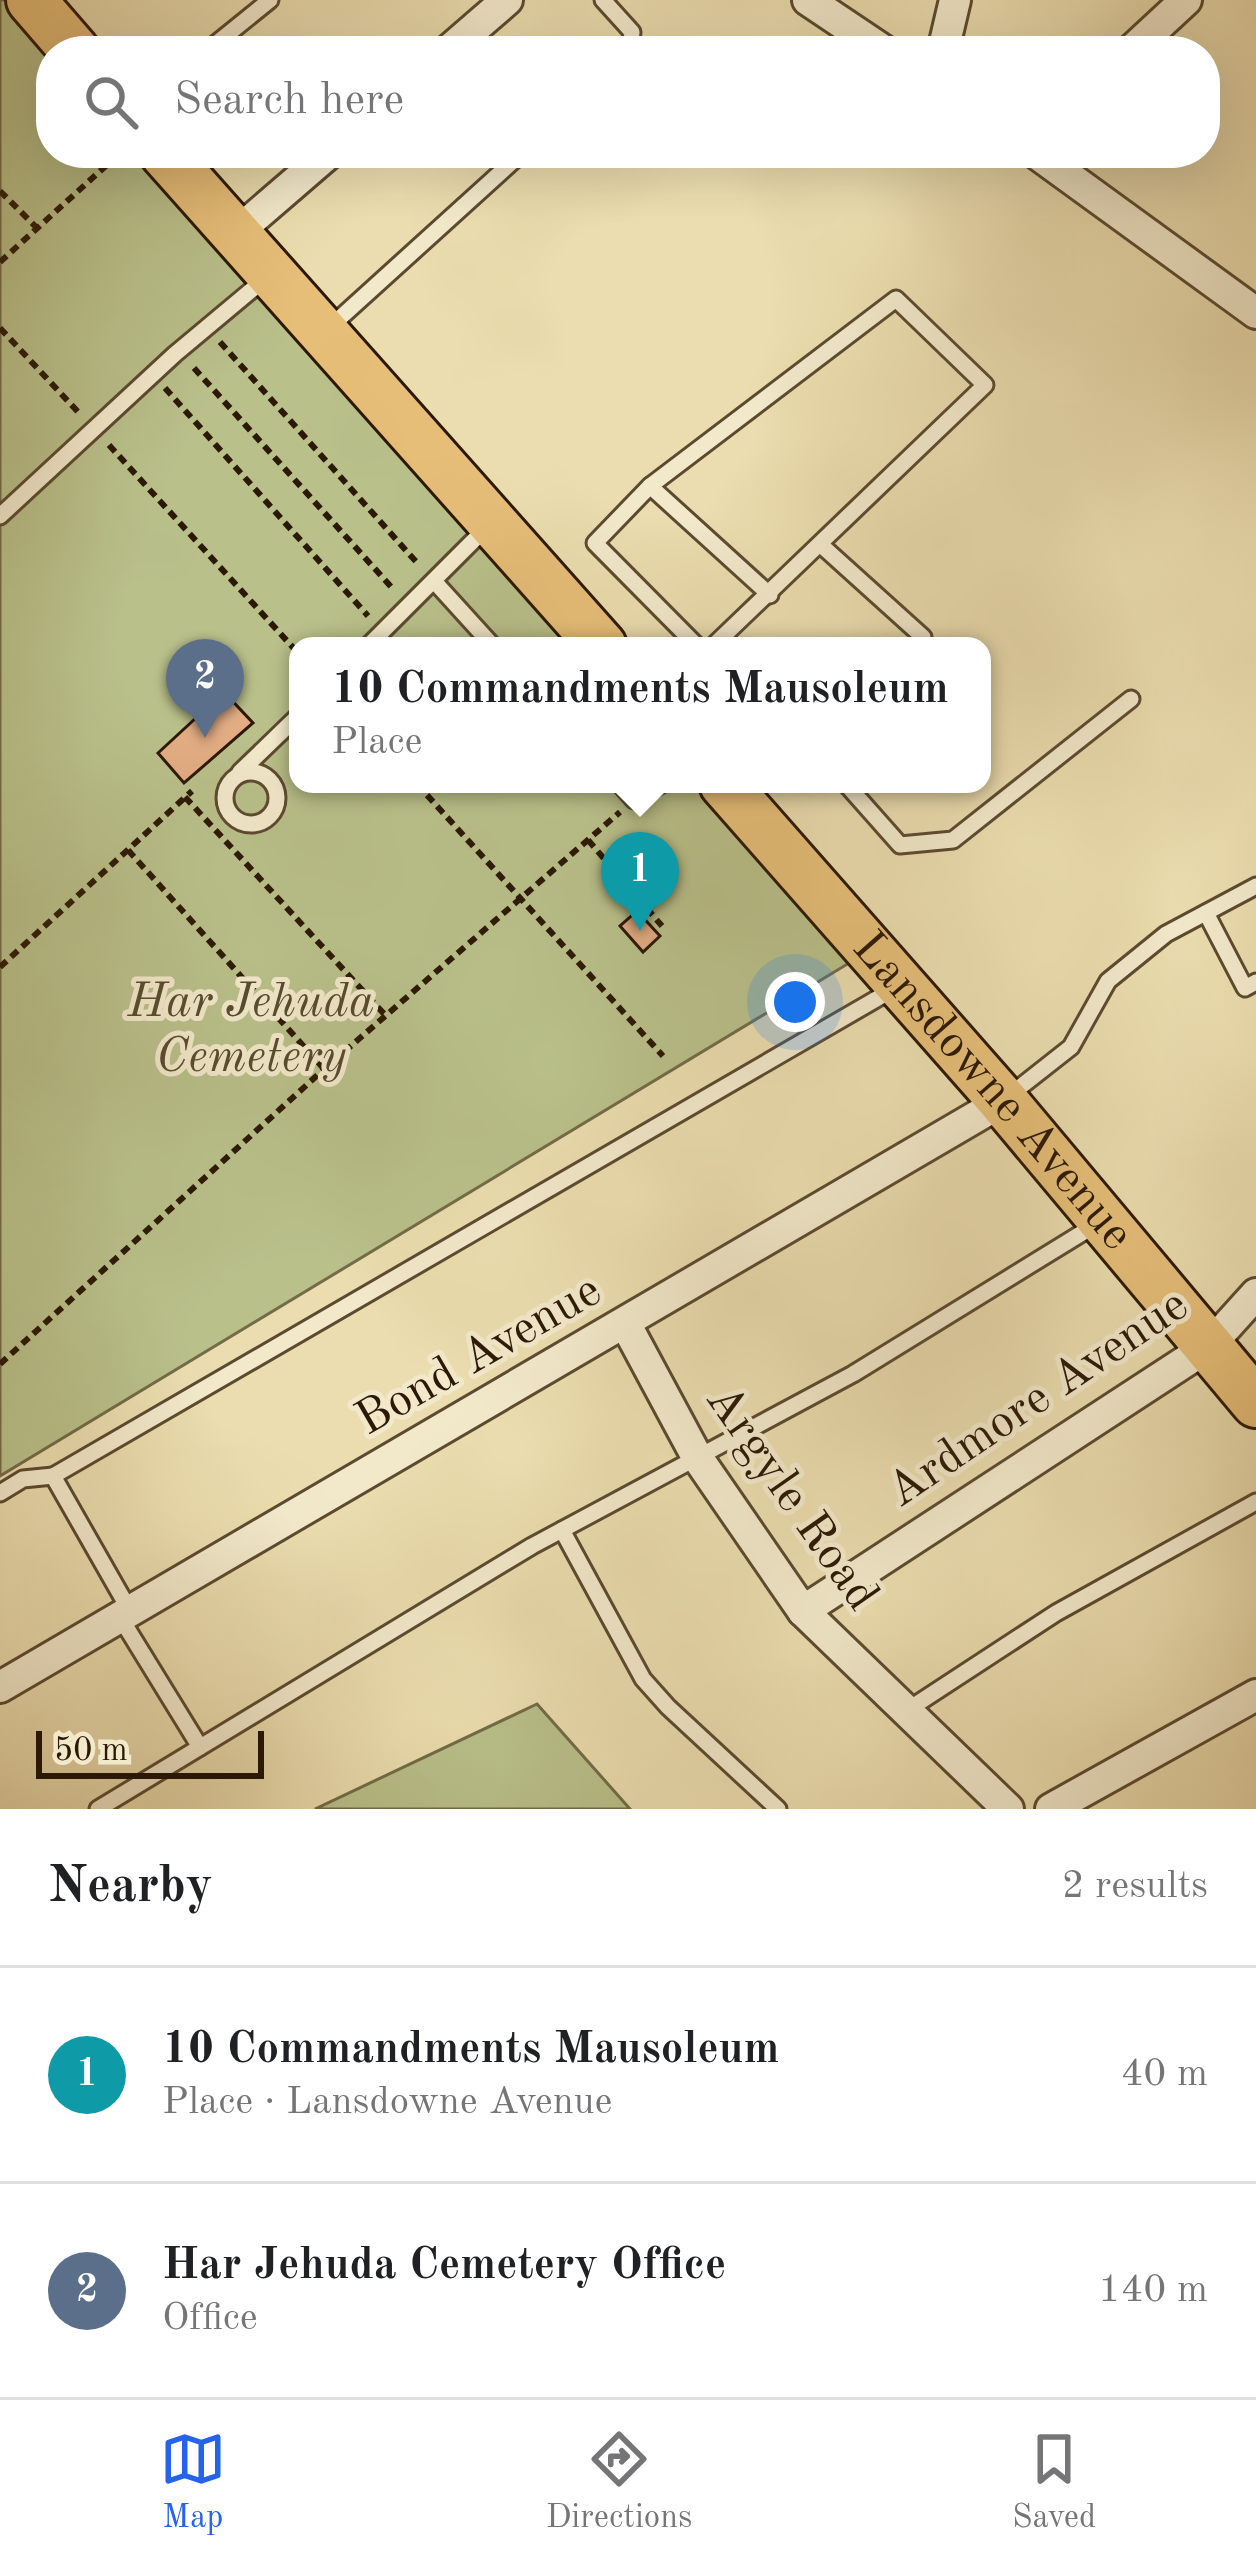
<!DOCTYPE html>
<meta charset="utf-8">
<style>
body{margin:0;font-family:"Old Standard TT",serif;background:#f2f2f2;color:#202124}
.scale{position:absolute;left:36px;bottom:30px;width:228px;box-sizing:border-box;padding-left:12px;border:6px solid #2c1905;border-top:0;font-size:33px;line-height:42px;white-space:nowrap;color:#2c1905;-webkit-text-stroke:9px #f2e9cb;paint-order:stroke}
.you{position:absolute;left:795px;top:1002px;width:42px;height:42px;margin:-30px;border:9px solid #fff;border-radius:50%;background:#1a73e8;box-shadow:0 0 0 18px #1a73e833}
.badge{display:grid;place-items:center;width:78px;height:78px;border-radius:50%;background:#2563eb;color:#fff;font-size:39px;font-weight:700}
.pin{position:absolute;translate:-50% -99px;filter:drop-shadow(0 3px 6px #0008)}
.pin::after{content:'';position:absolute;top:63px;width:42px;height:36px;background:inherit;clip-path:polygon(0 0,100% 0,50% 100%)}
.popup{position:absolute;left:289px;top:637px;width:702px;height:156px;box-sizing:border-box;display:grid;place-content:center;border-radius:24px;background:#fff;filter:drop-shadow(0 3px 9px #0005);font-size:39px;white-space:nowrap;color:#757577}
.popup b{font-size:45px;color:#202124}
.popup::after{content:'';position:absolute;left:50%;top:100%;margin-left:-24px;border:24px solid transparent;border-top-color:#fff}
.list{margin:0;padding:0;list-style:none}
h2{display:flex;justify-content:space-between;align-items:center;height:156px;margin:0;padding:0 48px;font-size:51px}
h2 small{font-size:39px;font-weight:400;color:#757577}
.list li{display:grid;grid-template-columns:78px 1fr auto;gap:36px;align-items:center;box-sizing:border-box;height:216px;padding:0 48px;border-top:3px solid #e0e0e0}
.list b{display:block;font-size:45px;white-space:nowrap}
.list p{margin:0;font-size:39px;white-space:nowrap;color:#757577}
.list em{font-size:39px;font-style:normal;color:#757577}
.icon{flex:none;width:66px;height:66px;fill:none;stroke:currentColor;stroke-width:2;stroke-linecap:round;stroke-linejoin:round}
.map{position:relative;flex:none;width:1256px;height:1809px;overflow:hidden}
.search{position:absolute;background:#fff;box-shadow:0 12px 48px #0002;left:36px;right:36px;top:36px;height:132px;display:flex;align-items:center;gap:30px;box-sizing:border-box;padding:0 42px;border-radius:48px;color:#757577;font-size:45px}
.sheet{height:588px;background:#fff}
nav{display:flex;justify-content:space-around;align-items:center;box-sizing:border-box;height:168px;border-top:3px solid #e0e0e0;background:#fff;font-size:33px;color:#757577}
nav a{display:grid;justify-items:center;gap:6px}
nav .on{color:#2563eb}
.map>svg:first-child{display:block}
.green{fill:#b9c08a;stroke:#726c48;stroke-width:3}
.building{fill:#e3ad84;stroke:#2c1905;stroke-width:3}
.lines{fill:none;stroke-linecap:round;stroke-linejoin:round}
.service-casing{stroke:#5c4a30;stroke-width:21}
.minor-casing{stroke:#5c4a30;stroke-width:36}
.primary-casing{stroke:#2c1905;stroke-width:54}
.path{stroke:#2c1905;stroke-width:6;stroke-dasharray:9 6;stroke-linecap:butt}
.service{stroke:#f2e9cb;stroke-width:15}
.minor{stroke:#f2e9cb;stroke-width:30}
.primary{stroke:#e6be78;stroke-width:48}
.labels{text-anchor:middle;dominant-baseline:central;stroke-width:10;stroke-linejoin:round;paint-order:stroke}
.park-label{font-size:48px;font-style:italic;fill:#564b2d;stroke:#f2e9cb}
.street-label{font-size:48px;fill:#2c1905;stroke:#f2e9cb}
</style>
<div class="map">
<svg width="1256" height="1809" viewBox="0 0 1256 1809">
<rect width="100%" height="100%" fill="#ebddaf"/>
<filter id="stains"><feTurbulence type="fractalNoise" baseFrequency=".00167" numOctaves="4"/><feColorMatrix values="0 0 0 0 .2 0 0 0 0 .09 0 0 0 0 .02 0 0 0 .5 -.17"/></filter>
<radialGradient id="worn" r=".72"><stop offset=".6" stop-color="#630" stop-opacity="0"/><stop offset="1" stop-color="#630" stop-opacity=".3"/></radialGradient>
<g class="green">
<path d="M 0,0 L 27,0 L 51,51 L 51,153 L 162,153 L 599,646 L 298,646 L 298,784 L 721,784 L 869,951 L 0,1476 Z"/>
<path d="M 537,1704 L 630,1809 L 315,1809 Z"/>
</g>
<g class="building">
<path d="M 224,692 L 253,723 L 184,783 L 158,753 Z"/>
<path d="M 637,911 L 660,936 L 643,952 L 620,926 Z"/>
</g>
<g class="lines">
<defs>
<g id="service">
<path d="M 603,0 L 632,32 L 630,51"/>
<path d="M 207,51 L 270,0"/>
<path d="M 330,327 L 522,153"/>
<path d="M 650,486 L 896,299 L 985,385 L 713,646"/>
<path d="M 0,516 L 175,354 L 266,278"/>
<path d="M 821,545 L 923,637 L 914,646"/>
<path d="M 434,581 L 493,646"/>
<path d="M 368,646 L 489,525"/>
<path d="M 697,646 L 595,543 L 650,486 L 770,595"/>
<circle cx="251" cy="798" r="26"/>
<path d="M 240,772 L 298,716"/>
<path d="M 620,784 L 634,800 L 662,784"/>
<path d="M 846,784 L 900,845 L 953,840 L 1131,699"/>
<path d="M 1206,913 L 1245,988 L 1256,982"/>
<path d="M 1010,1095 L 1071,1047 L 1108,981 L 1166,934 L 1256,886"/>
<path d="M 0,1493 L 23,1479 L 53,1476"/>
<path d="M 562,1530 L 643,1679 L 668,1707 L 778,1809"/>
<path d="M 130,1611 L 53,1476 L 897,987"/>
<path d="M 120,1617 L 200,1747"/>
<path d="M 906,1711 L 1056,1613 L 1256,1502"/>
<path d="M 98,1809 L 532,1546 L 853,1374 L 1095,1225"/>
</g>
<g id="minor">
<path d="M 808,0 L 884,51"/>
<path d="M 448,51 L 507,0"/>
<path d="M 943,51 L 955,0"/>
<path d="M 1131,51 L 1186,0"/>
<path d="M 1036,153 L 1256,313"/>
<path d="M 235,234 L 329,153"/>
<path d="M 625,1323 L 697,1457 L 803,1611 L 1008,1809"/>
<path d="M 803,1611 L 1209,1346 L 1256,1294"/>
<path d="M 0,1687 L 1003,1101"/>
<path d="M 1051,1809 L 1256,1695"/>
</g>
<g id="primary">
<path d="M 31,0 L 75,51"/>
<path d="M 164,153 L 602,646"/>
<path id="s1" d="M 724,784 L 1003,1101 L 1256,1403"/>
</g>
</defs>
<use href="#service" class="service-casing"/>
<use href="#minor" class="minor-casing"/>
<use href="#primary" class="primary-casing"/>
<g class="path">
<path d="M 0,191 L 37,228"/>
<path d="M 0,262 L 120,153"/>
<path d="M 0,328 L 79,413"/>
<path d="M 220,342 L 419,565"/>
<path d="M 194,368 L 394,590"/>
<path d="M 165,388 L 368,616"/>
<path d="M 109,445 L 298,653"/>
<path d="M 417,784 L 663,1056"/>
<path d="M 185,797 L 386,1016"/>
<path d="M 588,840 L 662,926"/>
<path d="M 128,850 L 324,1069"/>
<path d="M 0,967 L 192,791"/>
<path d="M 0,1364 L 322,1071 L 620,812"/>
</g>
<use href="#service" class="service"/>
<use href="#minor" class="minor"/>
<use href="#primary" class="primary"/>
</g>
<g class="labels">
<g class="park-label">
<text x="251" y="1003">Har Jehuda<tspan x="251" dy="55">Cemetery</tspan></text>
</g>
<g class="street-label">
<text stroke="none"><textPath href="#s1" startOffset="408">Lansdowne Avenue</textPath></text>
<text transform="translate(479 1356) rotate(-30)">Bond Avenue</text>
<text transform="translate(1038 1399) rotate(-34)">Ardmore Avenue</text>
<text transform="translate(791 1498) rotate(55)">Argyle Road</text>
</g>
</g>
<rect width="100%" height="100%" filter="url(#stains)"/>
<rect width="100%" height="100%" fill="url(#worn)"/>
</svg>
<div class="scale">50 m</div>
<div class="you"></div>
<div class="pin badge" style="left:640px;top:931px;background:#0f9aa8">1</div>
<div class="popup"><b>10 Commandments Mausoleum</b>Place</div>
<div class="pin badge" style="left:205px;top:738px;background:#5c6f8a">2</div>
<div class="search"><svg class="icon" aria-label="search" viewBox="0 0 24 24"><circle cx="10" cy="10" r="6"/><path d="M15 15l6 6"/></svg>Search here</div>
</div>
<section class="sheet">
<h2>Nearby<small>2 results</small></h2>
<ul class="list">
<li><span class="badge" style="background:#0f9aa8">1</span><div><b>10 Commandments Mausoleum</b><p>Place · Lansdowne Avenue</p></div><em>40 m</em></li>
<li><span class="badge" style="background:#5c6f8a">2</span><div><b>Har Jehuda Cemetery Office</b><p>Office</p></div><em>140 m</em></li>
</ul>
</section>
<nav>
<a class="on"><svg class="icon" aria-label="map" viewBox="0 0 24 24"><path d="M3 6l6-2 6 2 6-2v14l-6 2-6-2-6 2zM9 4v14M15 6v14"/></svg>Map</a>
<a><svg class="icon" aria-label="directions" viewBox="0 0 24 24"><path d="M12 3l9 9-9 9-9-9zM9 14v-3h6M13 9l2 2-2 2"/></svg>Directions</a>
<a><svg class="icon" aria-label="saved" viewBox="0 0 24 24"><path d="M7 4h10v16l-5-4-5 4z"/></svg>Saved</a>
</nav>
